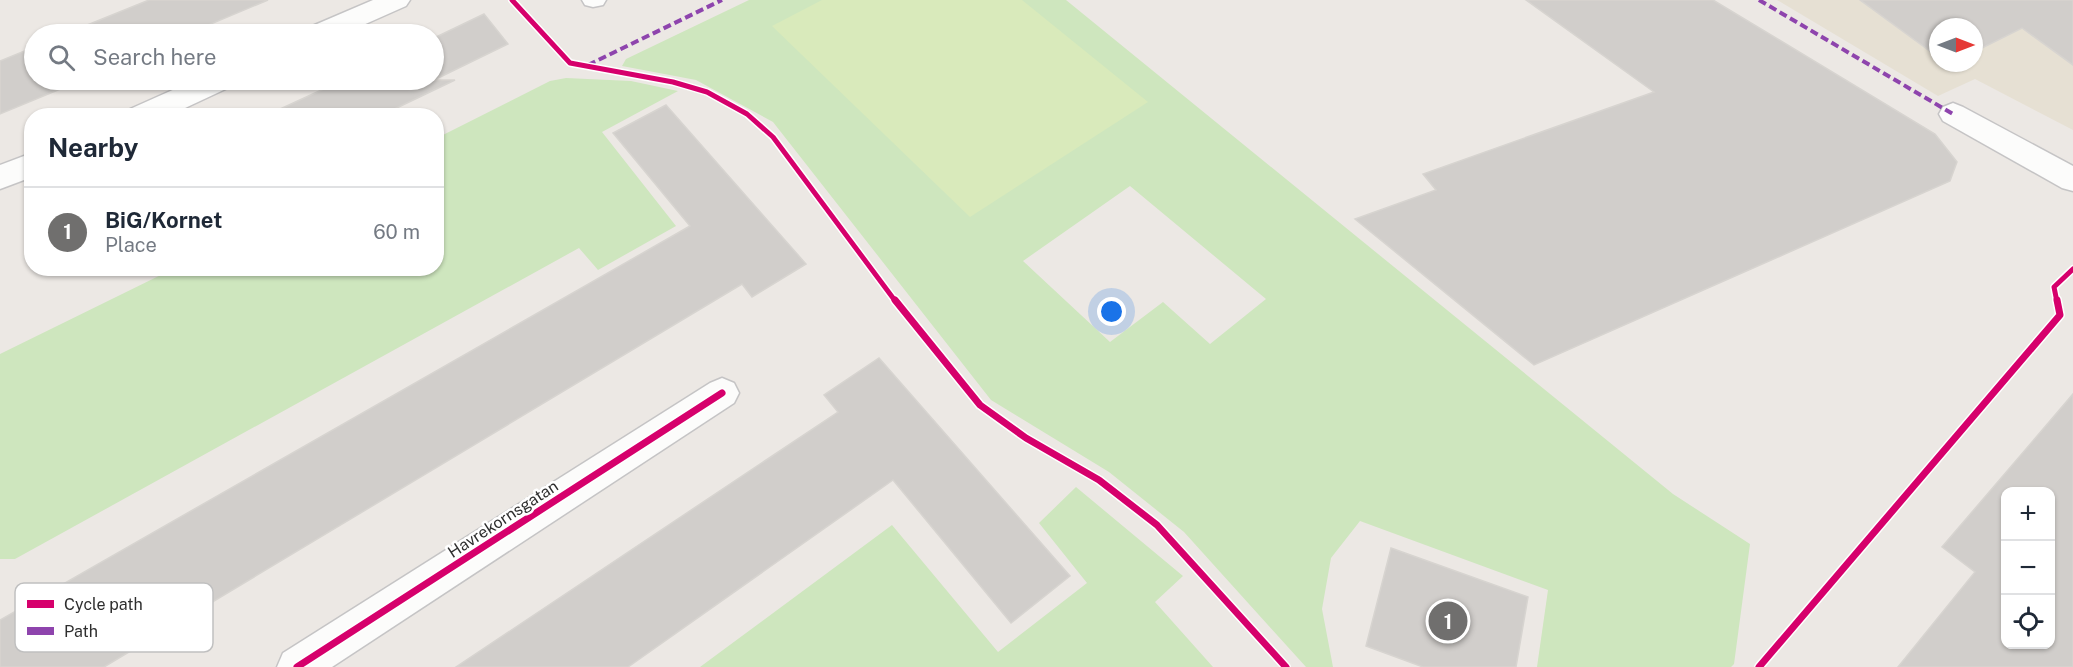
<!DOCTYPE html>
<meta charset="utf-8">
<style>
body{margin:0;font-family:"Public Sans",sans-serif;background:#f2f2f3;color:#1f2937}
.controls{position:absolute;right:18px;bottom:18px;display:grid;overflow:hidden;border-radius:12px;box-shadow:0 2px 4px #0004}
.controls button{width:54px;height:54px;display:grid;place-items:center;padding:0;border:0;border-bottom:2px solid #e0e1e3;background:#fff;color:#1f2937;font:30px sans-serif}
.compass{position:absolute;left:1929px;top:18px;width:54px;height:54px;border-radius:50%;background:#fff;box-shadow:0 2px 4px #0004;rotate:90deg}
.you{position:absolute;left:1112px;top:312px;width:21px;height:21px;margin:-15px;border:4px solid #fff;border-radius:50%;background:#1a73e8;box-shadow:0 0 0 9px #1a73e833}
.badge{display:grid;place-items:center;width:39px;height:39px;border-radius:50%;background:#706f6e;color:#fff;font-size:20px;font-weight:700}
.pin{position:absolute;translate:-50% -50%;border:3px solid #fff;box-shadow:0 2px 6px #0006}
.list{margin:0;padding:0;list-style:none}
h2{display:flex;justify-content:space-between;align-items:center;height:78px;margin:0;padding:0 24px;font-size:26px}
h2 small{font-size:20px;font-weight:400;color:#747a83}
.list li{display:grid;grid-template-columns:39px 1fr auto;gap:18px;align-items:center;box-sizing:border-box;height:90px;padding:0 24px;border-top:2px solid #e0e1e3}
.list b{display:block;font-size:22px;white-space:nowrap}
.list p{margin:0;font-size:20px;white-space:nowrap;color:#747a83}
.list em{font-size:20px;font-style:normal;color:#747a83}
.icon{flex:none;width:33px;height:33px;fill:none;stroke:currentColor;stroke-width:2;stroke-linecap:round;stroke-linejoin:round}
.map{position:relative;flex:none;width:2073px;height:667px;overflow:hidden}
.search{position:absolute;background:#fff;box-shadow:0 2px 4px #0004;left:24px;top:24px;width:420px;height:66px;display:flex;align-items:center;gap:15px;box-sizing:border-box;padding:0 21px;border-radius:33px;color:#747a83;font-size:22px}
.panel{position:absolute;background:#fff;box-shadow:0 2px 4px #0004;left:24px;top:108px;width:420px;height:168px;border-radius:24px}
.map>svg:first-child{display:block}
.education{fill:#e6e0d3;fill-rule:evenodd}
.green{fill:#cee6be;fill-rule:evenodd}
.pitch{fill:#d9eabb}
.building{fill:#d1cecb;stroke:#d7d4d0;stroke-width:1.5;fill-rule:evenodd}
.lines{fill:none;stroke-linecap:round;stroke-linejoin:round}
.lane-casing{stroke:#c5c4c5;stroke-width:3}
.street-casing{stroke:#c5c4c5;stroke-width:3}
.lane{fill:#fcfcfb;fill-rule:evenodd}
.street{fill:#fcfcfb;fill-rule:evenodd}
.quiet{stroke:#8e44ad;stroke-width:4;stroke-dasharray:8 4;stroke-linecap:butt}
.cycleway-far1-casing{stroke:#fff;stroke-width:8}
.cycleway-casing{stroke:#fff;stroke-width:10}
.cycleway-far1{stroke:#d6006c;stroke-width:5}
.cycleway{stroke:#d6006c;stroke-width:7}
.labels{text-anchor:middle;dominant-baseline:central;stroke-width:5;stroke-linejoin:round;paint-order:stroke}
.street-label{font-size:16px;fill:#2e2e2e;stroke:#fff}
.key{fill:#fff;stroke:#c0c0c0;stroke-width:1.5}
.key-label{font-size:16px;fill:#2e2e2e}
</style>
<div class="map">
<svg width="2073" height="667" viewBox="0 0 2073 667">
<rect width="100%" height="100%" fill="#ece8e4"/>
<path class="education" d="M 1777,0 L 2073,0 L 2073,130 L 1975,79 L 1938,96 ZM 1938,27 L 1974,27 L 1974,63 L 1938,63 Z"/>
<g class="green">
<path d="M 749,0 L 1066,0 L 1673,494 L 1750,544 L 1734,664 L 1731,667 L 1537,667 L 1548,590 L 1360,521 L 1331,558 L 1322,609 L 1333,667 L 1306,667 L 1184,532 L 1109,472 L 991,400 L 773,122 L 696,80 L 622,66 L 626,59 ZM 1130,186 L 1266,299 L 1210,344 L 1163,302 L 1110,342 L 1023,261 Z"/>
<path d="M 566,78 L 631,81 L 678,91 L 602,132 L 676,226 L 598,270 L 579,248 L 15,559 L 0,559 L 0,354 L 173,269 L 436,268 L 437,138 L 550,81 Z"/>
<path d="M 1076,487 L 1183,576 L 1155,602 L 1213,667 L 700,667 L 892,525 L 998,652 L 1087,583 L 1039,523 Z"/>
</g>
<path class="pitch" d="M 822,0 L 1022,0 L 1148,102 L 970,217 L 772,26 Z"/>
<g class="building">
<path d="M 149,0 L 268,0 L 187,34 L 65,34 Z"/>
<path d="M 1526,0 L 1713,0 L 1935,134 L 1957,162 L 1950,181 L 1534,365 L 1355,219 L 1436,190 L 1423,174 L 1654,92 Z"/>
<path d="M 1860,0 L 2073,0 L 2073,65 L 2022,28 L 1974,52 L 1974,27 L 1938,27 L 1938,57 Z"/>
<path d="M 484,14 L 508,44 L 434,80 L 455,80 L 380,116 L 265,116 L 343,80 L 434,80 L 434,38 Z"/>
<path d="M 34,47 L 34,80 L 82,80 L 0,114 L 0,61 Z"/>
<path d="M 666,105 L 806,264 L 752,297 L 742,284 L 104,667 L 0,667 L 0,620 L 690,226 L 613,133 Z"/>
<path d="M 879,358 L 1070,576 L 1011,623 L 893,480 L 628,667 L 456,667 L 838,412 L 824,395 Z"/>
<path d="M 2073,394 L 2073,667 L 1898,667 L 1975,572 L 1942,547 ZM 2006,492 L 2050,492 L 2050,645 L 2006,645 Z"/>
<path d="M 1391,548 L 1528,597 L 1516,667 L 1423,667 L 1366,646 Z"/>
</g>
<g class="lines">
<defs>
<path id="lane" d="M 582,0 L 606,0 L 603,5 L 593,7 L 585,5 Z"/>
<g id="street">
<path d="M 373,0 L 410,0 L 406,6 L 343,34 L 306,34 L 310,27 Z"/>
<path d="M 195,80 L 234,80 L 230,87 L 168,116 L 126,116 L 130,109 Z"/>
<path d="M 1953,103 L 1963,107 L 2073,166 L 2073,191 L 2062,188 L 1943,121 L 1939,114 L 1943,107 Z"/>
<path d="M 32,153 L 32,177 L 0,189 L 0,165 Z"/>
<path d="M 722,378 L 734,383 L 739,393 L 734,403 L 332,667 L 277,667 L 283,653 L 710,383 Z"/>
</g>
</defs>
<use href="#lane" class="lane-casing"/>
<use href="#street" class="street-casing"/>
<use href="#lane" class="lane"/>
<use href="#street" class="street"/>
<g class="quiet">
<path d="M 1759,0 L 1953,114"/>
<path d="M 588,65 L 722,0"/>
</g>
<defs>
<g id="cycleway-far1">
<path d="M 512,0 L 570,63 L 673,82 L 707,92 L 747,114 L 773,137 L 896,302"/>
<path d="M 2057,302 L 2054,287 L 2073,269"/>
</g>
<g id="cycleway">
<path d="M 895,300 L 980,405 L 1026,438 L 1099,480 L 1157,525 L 1286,667"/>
<path d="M 297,667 L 722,393"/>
<path d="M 1759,667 L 2060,315 L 2057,300"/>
</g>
</defs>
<use href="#cycleway-far1" class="cycleway-far1-casing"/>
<use href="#cycleway" class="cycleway-casing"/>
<use href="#cycleway-far1" class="cycleway-far1"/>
<use href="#cycleway" class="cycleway"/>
</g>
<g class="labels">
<g class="street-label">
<text transform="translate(503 519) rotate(-33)">Havrekornsgatan</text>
</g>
</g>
<rect x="15" y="583" width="198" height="69" rx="9" class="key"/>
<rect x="27" y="600" width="27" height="8" fill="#d6006c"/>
<rect x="27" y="627" width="27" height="8" fill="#8e44ad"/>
<g class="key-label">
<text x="64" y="610">Cycle path</text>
<text x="64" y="637">Path</text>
</g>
</svg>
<div class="controls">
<button>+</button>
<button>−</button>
<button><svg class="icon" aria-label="locate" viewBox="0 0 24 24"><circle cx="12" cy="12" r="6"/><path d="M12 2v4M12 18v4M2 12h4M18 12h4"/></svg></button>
</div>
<svg class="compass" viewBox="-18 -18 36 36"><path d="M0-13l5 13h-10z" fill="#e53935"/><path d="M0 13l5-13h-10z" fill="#747a83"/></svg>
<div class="you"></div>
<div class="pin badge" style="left:1448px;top:621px">1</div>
<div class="search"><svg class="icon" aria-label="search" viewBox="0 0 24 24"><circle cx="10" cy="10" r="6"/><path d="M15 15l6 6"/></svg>Search here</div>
<section class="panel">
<h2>Nearby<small></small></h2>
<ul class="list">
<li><span class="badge">1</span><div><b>BiG/Kornet</b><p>Place</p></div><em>60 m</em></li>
</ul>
</section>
</div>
